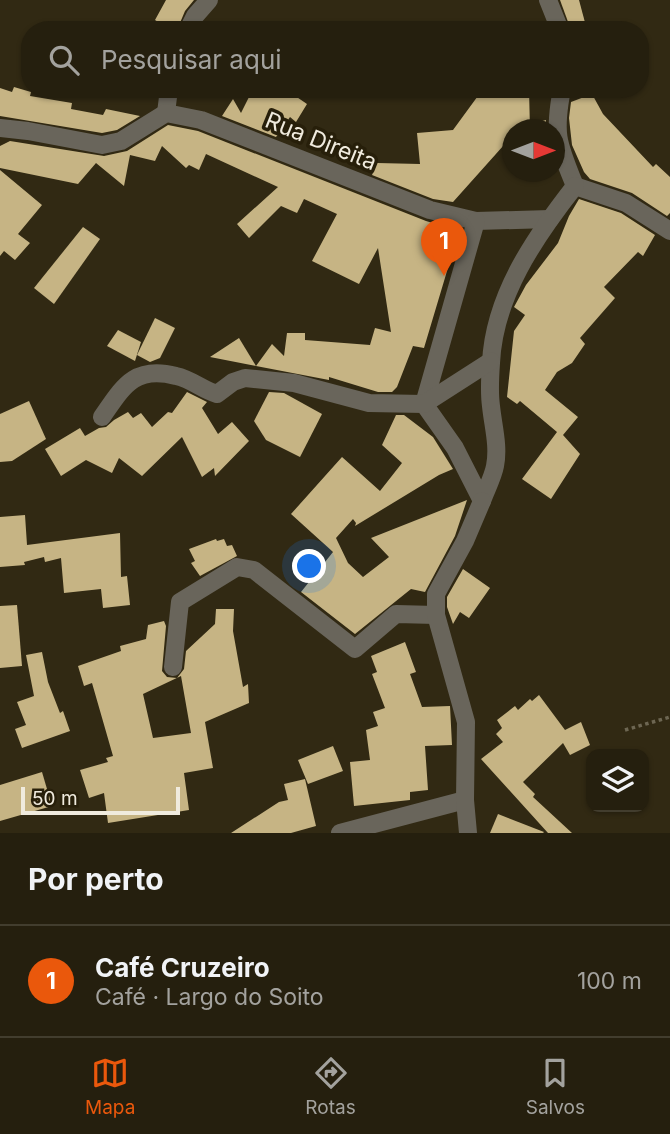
<!DOCTYPE html>
<html lang="pt">
<meta charset="utf-8">
<style>
body{margin:0;font-family:Inter,sans-serif;background:#312c1c;color:#f1f3f6}
.controls{position:absolute;right:21px;bottom:21px;display:grid;overflow:hidden;border-radius:14px;box-shadow:0 2px 5px #0004}
.controls button{width:63px;height:63px;display:grid;place-items:center;padding:0;border:0;border-bottom:2px solid #423d2e;background:#251f0e;color:#f1f3f6;font:35px sans-serif}
.compass{position:absolute;left:502px;top:119px;width:63px;height:63px;border-radius:50%;background:#251f0e;box-shadow:0 2px 5px #0004;rotate:90deg}
.scale{position:absolute;left:21px;bottom:18px;width:159px;box-sizing:border-box;padding-left:7px;border:4px solid #f0ebde;border-top:0;font-size:19px;line-height:24px;white-space:nowrap;color:#f0ebde;-webkit-text-stroke:5px #271f0a;paint-order:stroke}
.you{position:absolute;left:310px;top:567px;width:24px;height:24px;margin:-18px;border:5px solid #fff;border-radius:50%;background:#1a73e8;box-shadow:0 0 0 10px #1a73e833}
.badge{display:grid;place-items:center;width:46px;height:46px;border-radius:50%;background:#ea580c;color:#fff;font-size:23px;font-weight:700}
.pin{position:absolute;translate:-50% -58px;filter:drop-shadow(0 2px 4px #0008)}
.pin::after{content:'';position:absolute;top:37px;width:24px;height:21px;background:inherit;clip-path:polygon(0 0,100% 0,50% 100%)}
.list{margin:0;padding:0;list-style:none}
h2{display:flex;justify-content:space-between;align-items:center;height:91px;margin:0;padding:0 28px;font-size:30px}
h2 small{font-size:23px;font-weight:400;color:#a3a29e}
.list li{display:grid;grid-template-columns:46px 1fr auto;gap:21px;align-items:center;box-sizing:border-box;height:112px;padding:0 28px;border-top:2px solid #423d2e}
.list b{display:block;font-size:26px;white-space:nowrap}
.list p{margin:0;font-size:23px;white-space:nowrap;color:#a3a29e}
.list em{font-size:23px;font-style:normal;color:#a3a29e}
.icon{flex:none;width:38px;height:38px;fill:none;stroke:currentColor;stroke-width:2;stroke-linecap:round;stroke-linejoin:round}
.map{position:relative;flex:none;width:670px;height:833px;overflow:hidden}
.search{position:absolute;background:#251f0e;box-shadow:0 2px 5px #0004;left:21px;right:21px;top:21px;height:77px;display:flex;align-items:center;gap:18px;box-sizing:border-box;padding:0 24px;border-radius:28px;color:#a3a29e;font-size:26px}
.sheet{height:203px;background:#251f0e}
nav{display:flex;justify-content:space-around;align-items:center;box-sizing:border-box;height:98px;border-top:2px solid #423d2e;background:#251f0e;font-size:19px;color:#a3a29e}
nav a{display:grid;justify-items:center;gap:4px}
nav .on{color:#ea580c}
.map>svg:first-child{display:block}
.building{fill:#c6b484;fill-rule:evenodd}
.lines{fill:none;stroke-linecap:round;stroke-linejoin:round}
.path{stroke:#6d6652;stroke-width:3.5;stroke-dasharray:3.5 3.5;stroke-linecap:butt}
.street{stroke:#69655b;stroke-width:18}
.labels{text-anchor:middle;dominant-baseline:central;stroke-width:7;stroke-linejoin:round;paint-order:stroke}
.street-label{font-size:23px;fill:#f0ebde;stroke:#271f0a}
</style>
<div class="map">
<svg width="670" height="833" viewBox="0 0 670 833">
<rect width="100%" height="100%" fill="#312913"/>
<g class="building">
<path d="M 166,0 L 194,0 L 185,11 L 177,30 L 155,30 L 158,22 L 155,20 Z"/>
<path d="M 560,0 L 579,0 L 587,30 L 571,30 Z"/>
<path d="M 14,87 L 31,92 L 30,96 L 72,103 L 71,109 L 103,115 L 106,109 L 140,116 L 117,130 L 102,133 L 0,116 L 0,88 L 12,92 Z"/>
<path d="M 253,89 L 285,89 L 307,104 L 296,122 L 290,117 L 276,137 L 222,116 L 233,99 L 241,113 Z"/>
<path d="M 483,89 L 529,89 L 530,130 L 513,130 L 513,135 L 453,202 L 433,199 L 372,175 L 377,163 L 420,164 L 417,133 L 453,130 Z"/>
<path d="M 592,94 L 603,114 L 653,167 L 656,164 L 670,177 L 670,213 L 667,216 L 632,193 L 590,179 L 584,172 L 572,145 L 569,118 L 571,102 Z"/>
<path d="M 546,120 L 546,130 L 532,130 L 531,124 Z"/>
<path d="M 168,125 L 198,131 L 426,221 L 459,231 L 424,348 L 413,346 L 397,387 L 392,392 L 378,392 L 329,377 L 329,380 L 256,366 L 272,344 L 284,356 L 287,333 L 305,333 L 305,340 L 370,345 L 375,328 L 391,332 L 378,248 L 359,284 L 312,261 L 337,214 L 304,199 L 297,213 L 281,206 L 249,238 L 237,224 L 278,187 L 206,154 L 199,170 L 189,165 L 186,168 L 162,146 L 155,161 L 130,155 L 124,186 L 96,163 L 78,184 L 0,168 L 0,146 L 10,141 L 104,156 L 127,151 Z"/>
<path d="M 0,170 L 42,205 L 18,234 L 30,243 L 15,260 L 4,251 L 0,256 Z"/>
<path d="M 579,199 L 621,213 L 655,235 L 643,256 L 638,252 L 604,287 L 615,298 L 580,338 L 585,344 L 572,363 L 557,372 L 545,390 L 578,417 L 563,435 L 580,454 L 551,499 L 522,479 L 557,432 L 520,401 L 517,404 L 507,397 L 514,331 L 525,315 L 514,307 L 526,285 L 558,243 L 569,216 Z"/>
<path d="M 83,227 L 100,239 L 54,304 L 34,288 Z"/>
<path d="M 155,318 L 175,328 L 160,358 L 150,362 L 137,355 Z"/>
<path d="M 118,330 L 141,342 L 135,361 L 107,346 Z"/>
<path d="M 239,338 L 256,366 L 210,357 Z"/>
<path d="M 187,392 L 207,402 L 202,408 L 218,434 L 232,422 L 249,441 L 215,476 L 214,468 L 202,477 L 182,437 L 142,476 L 119,458 L 112,473 L 86,460 L 61,476 L 45,449 L 80,428 L 85,436 L 99,428 L 106,427 L 114,420 L 128,412 L 133,418 L 141,413 L 152,427 L 168,412 L 172,413 Z"/>
<path d="M 269,392 L 284,393 L 322,414 L 300,457 L 266,440 L 254,421 Z"/>
<path d="M 29,401 L 46,439 L 12,461 L 0,462 L 0,414 Z"/>
<path d="M 396,415 L 404,415 L 433,437 L 453,469 L 439,475 L 355,526 L 356,523 L 353,519 L 336,538 L 348,563 L 363,577 L 389,557 L 371,538 L 467,500 L 455,536 L 425,592 L 411,589 L 355,634 L 301,592 L 333,552 L 291,514 L 342,457 L 380,491 L 402,463 L 382,445 Z"/>
<path d="M 25,515 L 27,545 L 120,533 L 121,577 L 127,576 L 130,605 L 103,608 L 101,589 L 64,593 L 61,558 L 45,562 L 44,557 L 24,562 L 25,565 L 0,567 L 0,517 Z"/>
<path d="M 216,539 L 217,541 L 224,539 L 227,546 L 232,545 L 237,556 L 200,576 L 191,563 L 195,561 L 189,549 Z"/>
<path d="M 463,569 L 490,588 L 469,618 L 460,612 L 453,624 L 447,607 L 447,597 Z"/>
<path d="M 17,605 L 22,666 L 0,668 L 0,606 Z"/>
<path d="M 216,609 L 234,609 L 233,631 L 243,687 L 248,684 L 249,703 L 205,722 L 213,768 L 184,773 L 189,810 L 108,823 L 104,793 L 89,798 L 80,770 L 108,762 L 106,758 L 113,756 L 92,683 L 84,686 L 78,666 L 121,651 L 120,646 L 146,639 L 148,625 L 164,621 L 166,626 L 162,671 L 167,677 L 177,678 L 184,669 L 186,651 L 215,624 ZM 181,676 L 191,733 L 153,738 L 143,694 Z"/>
<path d="M 405,642 L 416,672 L 410,674 L 422,707 L 450,706 L 452,745 L 425,746 L 428,790 L 410,792 L 410,800 L 354,806 L 350,762 L 370,760 L 366,730 L 378,726 L 373,712 L 385,708 L 372,674 L 377,672 L 371,656 Z"/>
<path d="M 42,652 L 48,682 L 60,713 L 63,711 L 70,731 L 22,748 L 15,729 L 26,725 L 17,702 L 34,696 L 26,655 Z"/>
<path d="M 539,695 L 565,730 L 581,722 L 590,745 L 570,755 L 563,743 L 523,782 L 535,794 L 533,797 L 572,833 L 548,833 L 481,759 L 503,742 L 496,734 L 502,728 L 497,720 L 515,706 L 518,710 L 530,699 L 532,701 Z"/>
<path d="M 333,746 L 343,771 L 308,784 L 298,760 Z"/>
<path d="M 42,772 L 52,806 L 0,821 L 0,785 Z"/>
<path d="M 305,779 L 316,826 L 291,833 L 231,833 L 279,802 L 288,800 L 284,784 Z"/>
<path d="M 498,814 L 544,832 L 543,833 L 490,833 Z"/>
</g>
<g class="lines">
<path class="path" d="M 625,730 L 670,717"/>
<g class="street">
<path d="M 548,0 L 560,30"/>
<path d="M 188,30 L 195,16 L 209,0"/>
<path d="M 562,89 C 553,135 558,144 575,186"/>
<path d="M 166,113 L 169,89"/>
<path d="M 0,128 L 28,131 L 102,145 L 121,141 L 166,113 L 201,120 L 430,210 L 476,221 L 550,219"/>
<path d="M 575,186 L 626,203 L 670,231"/>
<path d="M 476,221 L 424,404 L 455,448 L 482,501 C 486,490 493,477 495,466 C 499,446 493,426 491,406 C 489,392 490,377 491,363 C 494,296 535,237 575,186"/>
<path d="M 102,417 C 123,387 134,365 176,376 C 191,379 203,390 217,394 L 233,382 L 245,378 L 294,383 L 369,403 L 424,404 L 491,361"/>
<path d="M 173,667 L 180,602 L 237,567 L 254,570 L 355,649 L 396,614 L 436,615"/>
<path d="M 340,833 L 465,800"/>
<path d="M 468,833 L 465,800 L 466,722 L 436,615 L 436,594 L 465,541 L 482,501"/>
</g>
</g>
<g class="labels">
<g class="street-label">
<text transform="translate(321 141) rotate(22)">Rua Direita</text>
</g>
</g>
</svg>
<div class="controls">
<button><svg class="icon" aria-label="layers" viewBox="0 0 24 24"><path d="M12 4l9 5-9 5-9-5zM3 14l9 5 9-5"/></svg></button>
</div>
<svg class="compass" viewBox="-18 -18 36 36"><path d="M0-13l5 13h-10z" fill="#e53935"/><path d="M0 13l5-13h-10z" fill="#a3a29e"/></svg>
<div class="scale">50 m</div>
<div class="you"></div>
<div class="pin badge" style="left:444px;top:276px">1</div>
<div class="search"><svg class="icon" aria-label="search" viewBox="0 0 24 24"><circle cx="10" cy="10" r="6"/><path d="M15 15l6 6"/></svg>Pesquisar aqui</div>
</div>
<section class="sheet">
<h2>Por perto<small></small></h2>
<ul class="list">
<li><span class="badge">1</span><div><b>Café Cruzeiro</b><p>Café · Largo do Soito</p></div><em>100 m</em></li>
</ul>
</section>
<nav>
<a class="on"><svg class="icon" aria-label="map" viewBox="0 0 24 24"><path d="M3 6l6-2 6 2 6-2v14l-6 2-6-2-6 2zM9 4v14M15 6v14"/></svg>Mapa</a>
<a><svg class="icon" aria-label="directions" viewBox="0 0 24 24"><path d="M12 3l9 9-9 9-9-9zM9 14v-3h6M13 9l2 2-2 2"/></svg>Rotas</a>
<a><svg class="icon" aria-label="saved" viewBox="0 0 24 24"><path d="M7 4h10v16l-5-4-5 4z"/></svg>Salvos</a>
</nav>
